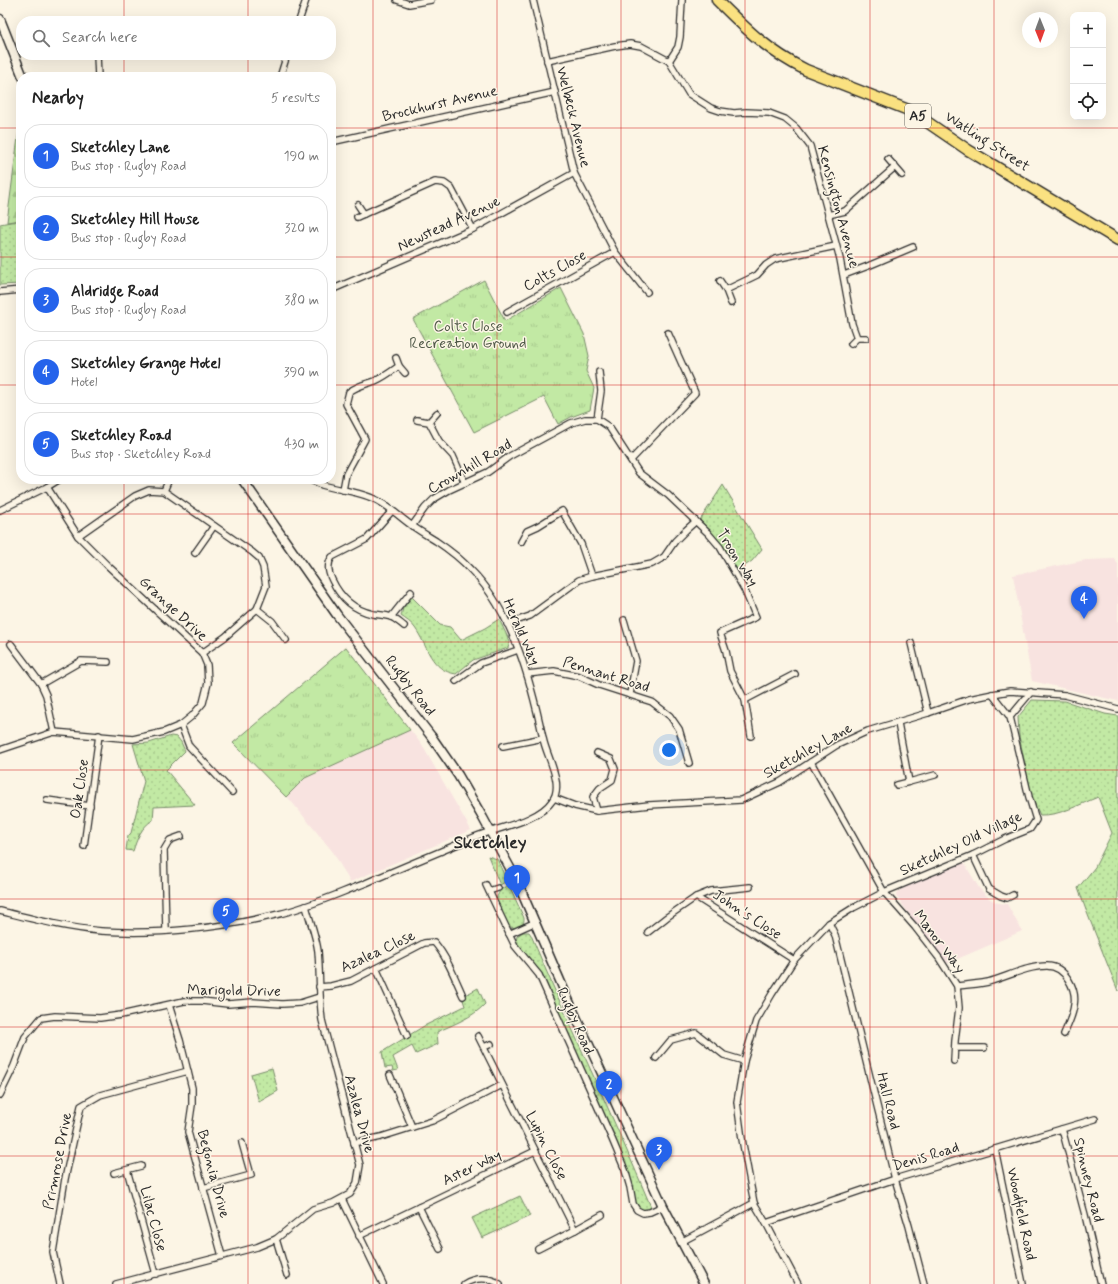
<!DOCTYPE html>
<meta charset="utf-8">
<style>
body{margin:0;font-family:Mynerve,sans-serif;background:#f2f2f2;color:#222}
.controls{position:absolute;right:12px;top:12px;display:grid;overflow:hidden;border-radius:8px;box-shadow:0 4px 16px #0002}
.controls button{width:36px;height:36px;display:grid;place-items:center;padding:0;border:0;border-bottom:1px solid #e0e0e0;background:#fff;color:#222;font:20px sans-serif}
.compass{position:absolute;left:1022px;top:12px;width:36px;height:36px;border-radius:50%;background:#fff;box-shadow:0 4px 16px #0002;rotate:179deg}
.you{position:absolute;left:669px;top:750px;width:14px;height:14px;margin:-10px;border:3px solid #fff;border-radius:50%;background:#1a73e8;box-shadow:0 0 0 6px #1a73e833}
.badge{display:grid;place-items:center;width:26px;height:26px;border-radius:50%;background:#2563eb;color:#fff;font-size:13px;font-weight:700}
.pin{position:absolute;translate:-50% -33px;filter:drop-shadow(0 1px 2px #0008)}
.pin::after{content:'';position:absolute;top:21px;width:14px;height:12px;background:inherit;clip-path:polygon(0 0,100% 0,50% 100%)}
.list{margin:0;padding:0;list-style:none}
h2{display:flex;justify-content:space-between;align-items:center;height:52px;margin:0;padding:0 16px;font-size:17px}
h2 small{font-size:13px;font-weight:400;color:#767676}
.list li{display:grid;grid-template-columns:26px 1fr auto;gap:12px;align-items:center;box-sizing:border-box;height:64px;margin:0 8px 8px;padding:0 8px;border:1px solid #e0e0e0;border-radius:16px}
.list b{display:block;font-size:15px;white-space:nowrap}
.list p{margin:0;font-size:13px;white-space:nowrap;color:#767676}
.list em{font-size:13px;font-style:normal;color:#767676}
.icon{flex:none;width:22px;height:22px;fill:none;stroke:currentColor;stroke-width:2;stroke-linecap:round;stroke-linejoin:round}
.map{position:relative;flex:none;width:1118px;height:1284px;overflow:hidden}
.search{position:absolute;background:#fff;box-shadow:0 4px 16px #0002;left:16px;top:16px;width:320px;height:44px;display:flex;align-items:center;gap:10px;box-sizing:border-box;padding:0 14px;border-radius:16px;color:#767676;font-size:15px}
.panel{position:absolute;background:#fff;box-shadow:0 4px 16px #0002;left:16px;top:72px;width:320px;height:412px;border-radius:16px}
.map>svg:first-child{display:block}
.built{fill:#f8e3e0}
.grass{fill:url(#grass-dots);stroke:#768a68}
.forest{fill:url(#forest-firs);stroke:#768a68}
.park{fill:url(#park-tufts);stroke:#768a68}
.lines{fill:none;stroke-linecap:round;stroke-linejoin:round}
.street-casing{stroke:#2b2b2b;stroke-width:8}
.secondary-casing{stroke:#2b2b2b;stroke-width:11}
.highway-casing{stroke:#2b2b2b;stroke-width:13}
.street{stroke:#fcf5e5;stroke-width:5.5}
.secondary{stroke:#fcf5e5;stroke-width:8}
.highway{stroke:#fae181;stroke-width:10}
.grid{fill:none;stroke:#d62828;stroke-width:1;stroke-opacity:0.55}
.labels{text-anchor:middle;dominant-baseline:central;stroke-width:3;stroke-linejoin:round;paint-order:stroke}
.shield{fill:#fcf5e5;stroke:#6a6863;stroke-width:1}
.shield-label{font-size:14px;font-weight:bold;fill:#2b2b2b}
.street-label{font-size:15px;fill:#2b2b2b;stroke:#fcf5e5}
.park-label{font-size:15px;fill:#515a49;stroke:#fcf5e5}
.quarter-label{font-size:17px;font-weight:bold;fill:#2b2b2b;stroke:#fcf5e5}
</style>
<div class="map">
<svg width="1118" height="1284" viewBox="0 0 1118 1284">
<defs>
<pattern id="grass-dots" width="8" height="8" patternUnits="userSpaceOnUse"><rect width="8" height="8" fill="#c2e9a4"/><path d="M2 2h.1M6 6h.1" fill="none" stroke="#a7c88d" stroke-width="1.8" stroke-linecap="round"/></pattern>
<pattern id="forest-firs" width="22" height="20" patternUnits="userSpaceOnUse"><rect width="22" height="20" fill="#c2e9a4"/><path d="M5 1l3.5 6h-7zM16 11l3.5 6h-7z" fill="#a7c88d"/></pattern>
<pattern id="park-tufts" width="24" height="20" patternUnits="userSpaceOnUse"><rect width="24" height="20" fill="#c2e9a4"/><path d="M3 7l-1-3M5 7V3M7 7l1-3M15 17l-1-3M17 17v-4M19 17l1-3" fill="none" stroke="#a7c88d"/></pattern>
</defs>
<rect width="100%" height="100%" fill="#fcf5e5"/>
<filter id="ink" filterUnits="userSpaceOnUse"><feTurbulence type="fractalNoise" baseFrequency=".025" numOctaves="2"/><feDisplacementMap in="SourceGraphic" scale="8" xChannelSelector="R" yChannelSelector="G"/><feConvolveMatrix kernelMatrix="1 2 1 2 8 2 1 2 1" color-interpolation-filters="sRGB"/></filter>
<g filter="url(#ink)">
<g class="built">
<path d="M 1114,559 L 1118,564 L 1118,701 L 1032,681 L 1013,575 L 1086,560 Z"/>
<path d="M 346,647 L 422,745 L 471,830 L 350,882 L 333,852 L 291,801 L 233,743 Z"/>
<path d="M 963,861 L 979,888 L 990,899 L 998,903 L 1007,904 L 1022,931 L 948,963 L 936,951 L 896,896 L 897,892 L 931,873 Z"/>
</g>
<g class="grass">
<path d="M 21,220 L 21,284 L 0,285 L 0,224 Z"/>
<path d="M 723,485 L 762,549 L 752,561 L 737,571 L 720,542 L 700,520 Z"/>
<path d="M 412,597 L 440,625 L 450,627 L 461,640 L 485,628 L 499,619 L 510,642 L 508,648 L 473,660 L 456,674 C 430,670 428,646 415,628 C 412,623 405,619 401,616 L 403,608 Z"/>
<path d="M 1032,700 L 1065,701 L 1105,714 L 1118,716 L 1118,991 L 1086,910 L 1078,888 L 1095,867 L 1112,833 L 1098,797 C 1080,804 1060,816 1040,815 L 1032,798 L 1019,736 L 1018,717 Z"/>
<path d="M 171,736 L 177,737 L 181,742 L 185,751 L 166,770 L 195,805 L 154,807 L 153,820 C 141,827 137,839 133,851 L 126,850 L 128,836 L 131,833 L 144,781 L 133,744 L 149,743 Z"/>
<path d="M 488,856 L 497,859 L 507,881 L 500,885 Z"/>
<path d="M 509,885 L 524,918 C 524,923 523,926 518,928 L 510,927 L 507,924 L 496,902 C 497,893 501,888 509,885 Z"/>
<path d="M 523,932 L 529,932 L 531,935 C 569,1026 613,1115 651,1207 C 646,1212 642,1210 637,1207 L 633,1196 L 540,974 L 531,961 L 516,943 L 517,936 Z"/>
<path d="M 478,988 L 485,1004 C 472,1018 454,1024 437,1032 L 438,1044 L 416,1054 L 412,1046 L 393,1057 L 398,1070 L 393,1071 L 392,1067 L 385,1068 L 382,1052 L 424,1026 L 465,1006 L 462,997 Z"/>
<path d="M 272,1068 L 278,1091 L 259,1102 L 251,1074 Z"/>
<path d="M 520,1196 L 530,1216 L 482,1238 L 472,1218 Z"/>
</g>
<path class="forest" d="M 21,114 L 21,220 L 7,222 Z"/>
<g class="park">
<path d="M 484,280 L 505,321 L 561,288 L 584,334 L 589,356 L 586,371 L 594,388 L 590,410 L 571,417 L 558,424 L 544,397 L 474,432 L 413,319 Z"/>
<path d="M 346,647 L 410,730 L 305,778 L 286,797 L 233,743 Z"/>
</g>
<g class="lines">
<defs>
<g id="street">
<path d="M 397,0 L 409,4 L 431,0"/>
<path d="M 533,0 L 574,173 L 615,252 L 647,292"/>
<path d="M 299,21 L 306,0"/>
<path d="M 97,55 L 98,77"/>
<path d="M 547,61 L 615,46 L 630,44 L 641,46 L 669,61 L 689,94 L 711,108 L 720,111 L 734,113 L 746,112 L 769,113 L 785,119 L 796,128 L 810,146 L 840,259 L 852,324 L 857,338"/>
<path d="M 669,61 L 678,47 L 680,37 L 682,0"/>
<path d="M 280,77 L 287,55"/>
<path d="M 331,142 L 555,92"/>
<path d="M 888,159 L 902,175"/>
<path d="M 358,205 L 364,214"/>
<path d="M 828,215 L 845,211 L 895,167"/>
<path d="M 357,217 L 435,182 L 444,183 L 451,188 L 473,229"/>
<path d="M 844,275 L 868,266 L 913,247"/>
<path d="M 720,281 L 726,290 L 731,303"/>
<path d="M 331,290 L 473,229 L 574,173"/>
<path d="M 726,290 L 757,275 L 766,265 L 775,259 L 836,246"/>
<path d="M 0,292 L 21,290"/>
<path d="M 507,312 L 615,252"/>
<path d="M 851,344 L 857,338 L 866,338"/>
<path d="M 396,358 L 399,366 L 405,373"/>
<path d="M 597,419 L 601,391 L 599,372"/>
<path d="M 417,420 L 429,422 L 439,441 L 453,456 L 465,483"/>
<path d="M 429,422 L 437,413"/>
<path d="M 631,460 L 695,393 L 668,333"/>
<path d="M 343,490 L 346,474 L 365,439 L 346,404 L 349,392 C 359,385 364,385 375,381 C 384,377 392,371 399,366"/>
<path d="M 164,491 L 169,479"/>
<path d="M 0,510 L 47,487 L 60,479"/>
<path d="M 392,511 L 367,539 L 332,557 C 327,564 328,572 332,580 C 340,597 354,610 373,614 C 379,615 386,615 391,617 C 396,619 400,623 404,626"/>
<path d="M 412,526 L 425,508 L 434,499 L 449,490 L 488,472 L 510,456 L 571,423 L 585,419 L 597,419 L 609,427 L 639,473 L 668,495 L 708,533 L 720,547 L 744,589 L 756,617 L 720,633 L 726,651 L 730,671 L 745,700 L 795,674"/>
<path d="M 78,536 L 135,496 L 149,490 L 164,491 L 252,552 L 259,558 L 263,567 L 266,586 L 257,609 L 225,637 L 202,653"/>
<path d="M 521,542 L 527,531 L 538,526 L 562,511 L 581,544 L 592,576"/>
<path d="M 195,553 L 214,526"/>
<path d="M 257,609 L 272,621 L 286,640"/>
<path d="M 391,617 L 411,592"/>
<path d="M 624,620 L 636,661 L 630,694"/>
<path d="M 507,624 L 530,616 L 579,580 L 592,576 L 652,564 L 664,557 L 675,541 L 686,530 L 696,521"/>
<path d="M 911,643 L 928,713"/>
<path d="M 11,644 L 41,684"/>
<path d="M 527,674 L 554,671 L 579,676 L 599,685 L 652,702 L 670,716 L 679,729 L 689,763"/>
<path d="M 456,681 L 481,663 L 518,650"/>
<path d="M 992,694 L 1010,717"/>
<path d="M 745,700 L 751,736"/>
<path d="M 898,723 L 909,782 L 935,775"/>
<path d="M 181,725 L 189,746 L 232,792"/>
<path d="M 54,732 L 46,695 L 41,684 L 81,661 L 108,662"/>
<path d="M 503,746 L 543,738"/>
<path d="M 0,750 L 54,732 L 133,739 L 164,732 L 181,725 L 192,716 L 203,703 L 208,683 L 207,665 L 202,653 L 107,565 L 78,536 L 47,487"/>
<path d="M 811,762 L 884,892 L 915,927 L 939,958 L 957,986 L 959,1008 L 955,1041 L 954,1061"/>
<path d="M 897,785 L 909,782"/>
<path d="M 554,798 L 575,806 L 597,811 L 649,805 L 741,800 L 780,782 L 837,745 L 868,731 L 928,713 L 969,699 L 998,693 L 1010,691 L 1065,695 L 1118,709"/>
<path d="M 47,800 L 90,806"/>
<path d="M 597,811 L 593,797 L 600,788 L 612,780 L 615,769 L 611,759 L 597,753"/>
<path d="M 84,846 L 99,735"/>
<path d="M 973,855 L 989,889 L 1001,896 L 1007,898 L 1013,895"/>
<path d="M 486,885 L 515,946 L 539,975 L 612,1139 L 625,1170 L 630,1187 L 633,1204 L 637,1210 L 643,1213 L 650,1212 L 663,1206"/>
<path d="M 489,891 L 498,888"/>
<path d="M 696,897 L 711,891 L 750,887"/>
<path d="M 0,911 C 33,919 67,928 101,931 C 158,935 223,928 279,914 C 309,907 337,894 366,883 C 400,868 435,854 470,839 C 493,828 537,823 552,801 C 565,784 546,756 543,738 C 531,682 513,612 471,570 C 461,559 448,549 436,541 C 428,536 421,532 414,527 C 400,518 388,504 372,498 C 356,491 339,490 322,485 C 318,483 313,481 308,479"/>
<path d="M 829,923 L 835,935 L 895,1179 L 909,1226 L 924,1284"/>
<path d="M 166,931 L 164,850 L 170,840 L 181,836"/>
<path d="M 648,932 L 667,917 L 696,897 L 794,960"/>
<path d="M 509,934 L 536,922"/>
<path d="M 376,968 L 407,1036"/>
<path d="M 957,986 C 967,985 978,984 988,982 C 1007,977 1027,966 1047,966 C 1065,966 1077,989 1074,1005 C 1073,1015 1068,1025 1064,1034"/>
<path d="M 319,987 L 331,986 L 351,981 L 424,943 L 434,942 C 447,957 455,978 463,996"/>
<path d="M 169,1005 L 180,1040 L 192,1088 L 192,1105 L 188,1132 L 222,1256"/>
<path d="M 478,1036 L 575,1230 L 538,1249"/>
<path d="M 484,1047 L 491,1044"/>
<path d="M 955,1048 L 984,1048"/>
<path d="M 656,1058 L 671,1040 L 696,1033 L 724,1055 L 744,1061"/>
<path d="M 390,1075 L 412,1127"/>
<path d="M 0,1095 L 14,1066 L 25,1037 L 41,1018 L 55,1016 L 100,1018 L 121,1015 L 184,1001 L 202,1001 L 228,1004 L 253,1002 L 282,1004 L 300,1003 L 319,997"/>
<path d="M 1062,1129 L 1085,1215 L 1101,1284"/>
<path d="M 354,1143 L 381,1137 L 432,1121 L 502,1085"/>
<path d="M 995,1149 L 1023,1284"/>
<path d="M 127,1170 L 156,1274"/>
<path d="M 114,1173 L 141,1166"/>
<path d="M 203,1188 L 251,1175 L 242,1143"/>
<path d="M 342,1199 L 383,1284"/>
<path d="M 419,1207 L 440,1249"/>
<path d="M 766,1223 L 895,1179 L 1095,1119"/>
<path d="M 575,1230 L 602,1215"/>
<path d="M 359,1236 L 535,1151"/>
<path d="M 276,1239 L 287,1275"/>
<path d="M 681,1242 L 754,1203"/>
<path d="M 60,1284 L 53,1252 L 65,1179 L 81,1106 L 100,1095 L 188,1071"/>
<path d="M 116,1284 L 257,1247 L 276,1239 L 313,1209 L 333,1203 L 350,1194 L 357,1183 L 360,1165 L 322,1020 C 319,997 320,974 318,951 C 316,936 310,921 306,906"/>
<path d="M 464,1284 C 475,1277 489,1277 500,1284"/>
<path d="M 798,1284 L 766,1223 L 754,1203 L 742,1139 L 737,1102 L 744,1061 L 756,1021 L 772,994 L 794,960 L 829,923 L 853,908 L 884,892 L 973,855 L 1005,839 L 1030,829 L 1036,820 L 1029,797 L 1010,717 L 1031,692"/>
</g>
<g id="secondary">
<path d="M 0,19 L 23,77"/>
<path d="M 242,479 L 337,615 L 431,736 L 458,775 L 483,818 L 516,879 L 571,1006 L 663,1206 L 704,1284"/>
</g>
<path id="highway" d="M 717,0 C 746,29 768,51 806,70 L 911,111 L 968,150 L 1118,240"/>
</defs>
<use href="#street" class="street-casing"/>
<use href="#secondary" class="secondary-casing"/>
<use href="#highway" class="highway-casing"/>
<use href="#street" class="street"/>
<use href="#secondary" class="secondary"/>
<use href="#highway" class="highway"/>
</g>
</g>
<path class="grid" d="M 124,0 L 124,21M 248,0 L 248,21M 373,0 L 373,1284M 497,0 L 497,1284M 621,0 L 621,1284M 745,0 L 745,1284M 870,0 L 870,1284M 994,0 L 994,1284M 124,55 L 124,77M 248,55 L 248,77M 0,128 L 21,128M 331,128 L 1118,128M 0,257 L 21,257M 331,257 L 1118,257M 0,385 L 21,385M 331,385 L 1118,385M 124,479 L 124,1284M 248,479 L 248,1284M 0,514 L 1118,514M 0,642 L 1118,642M 0,770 L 1118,770M 0,899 L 1118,899M 0,1027 L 1118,1027M 0,1156 L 1118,1156"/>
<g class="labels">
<rect class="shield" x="905" y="104" width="26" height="24" rx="3"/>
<g class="shield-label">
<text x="918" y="116">A5</text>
</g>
<g class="street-label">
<text transform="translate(440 104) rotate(-13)">Brockhurst Avenue</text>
<text transform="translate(573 117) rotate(76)">Welbeck Avenue</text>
<text transform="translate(987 142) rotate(33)">Watling Street</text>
<text transform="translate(838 207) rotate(75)">Kensington Avenue</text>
<text transform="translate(449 224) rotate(-25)">Newstead Avenue</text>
<text transform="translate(555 271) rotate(-29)">Colts Close</text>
<text transform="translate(470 467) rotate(-30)">Crownhill Road</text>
<text transform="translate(737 558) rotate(58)">Troon Way</text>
<text transform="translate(173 609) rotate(43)">Grange Drive</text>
<text transform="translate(521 632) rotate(66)">Herald Way</text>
<text transform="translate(606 675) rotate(17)">Pennant Road</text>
<text transform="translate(410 686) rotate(52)">Rugby Road</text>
<text transform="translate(808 751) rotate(-29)">Sketchley Lane</text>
<text transform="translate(80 789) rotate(-82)">Oak Close</text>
<text transform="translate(961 844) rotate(-25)">Sketchley Old Village</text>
<text transform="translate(747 915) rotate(33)">John's Close</text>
<text transform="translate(939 942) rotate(53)">Manor Way</text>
<text transform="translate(378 952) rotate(-25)">Azalea Close</text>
<text transform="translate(234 991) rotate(1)">Marigold Drive</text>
<text transform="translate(575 1021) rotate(66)">Rugby Road</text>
<text transform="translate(888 1101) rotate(76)">Hall Road</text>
<text transform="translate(359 1114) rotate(75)">Azalea Drive</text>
<text transform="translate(546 1146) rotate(63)">Lupin Close</text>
<text transform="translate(926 1157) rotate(-17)">Denis Road</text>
<text transform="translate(58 1161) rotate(-79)">Primrose Drive</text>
<text transform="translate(472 1168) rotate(-26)">Aster Way</text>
<text transform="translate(213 1174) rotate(75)">Begonia Drive</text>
<text transform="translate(1088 1180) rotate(76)">Spinney Road</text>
<text transform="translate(1021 1214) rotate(78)">Woodfield Road</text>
<text transform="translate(153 1219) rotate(75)">Lilac Close</text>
</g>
<g class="park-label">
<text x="468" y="327">Colts Close<tspan x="468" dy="17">Recreation Ground</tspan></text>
</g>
<g class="quarter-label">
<text x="490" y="843">Sketchley</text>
</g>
</g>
</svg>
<div class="controls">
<button>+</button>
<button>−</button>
<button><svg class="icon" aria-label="locate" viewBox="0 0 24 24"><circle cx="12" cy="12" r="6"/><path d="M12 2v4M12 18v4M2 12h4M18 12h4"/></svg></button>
</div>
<svg class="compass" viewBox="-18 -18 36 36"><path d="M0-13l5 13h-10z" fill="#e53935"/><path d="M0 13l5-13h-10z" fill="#767676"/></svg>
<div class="you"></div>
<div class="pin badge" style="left:517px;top:898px">1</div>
<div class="pin badge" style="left:609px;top:1104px">2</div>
<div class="pin badge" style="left:659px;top:1170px">3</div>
<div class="pin badge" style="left:1084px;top:619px">4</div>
<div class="pin badge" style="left:226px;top:931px">5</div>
<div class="search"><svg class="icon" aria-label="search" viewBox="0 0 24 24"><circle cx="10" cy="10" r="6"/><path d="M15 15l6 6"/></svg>Search here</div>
<section class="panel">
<h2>Nearby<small>5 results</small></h2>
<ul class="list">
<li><span class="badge">1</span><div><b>Sketchley Lane</b><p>Bus stop · Rugby Road</p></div><em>190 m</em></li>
<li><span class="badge">2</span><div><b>Sketchley Hill House</b><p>Bus stop · Rugby Road</p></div><em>320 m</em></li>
<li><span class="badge">3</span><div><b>Aldridge Road</b><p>Bus stop · Rugby Road</p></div><em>380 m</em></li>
<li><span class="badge">4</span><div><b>Sketchley Grange Hotel</b><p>Hotel</p></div><em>390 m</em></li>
<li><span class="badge">5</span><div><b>Sketchley Road</b><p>Bus stop · Sketchley Road</p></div><em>430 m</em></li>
</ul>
</section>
</div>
